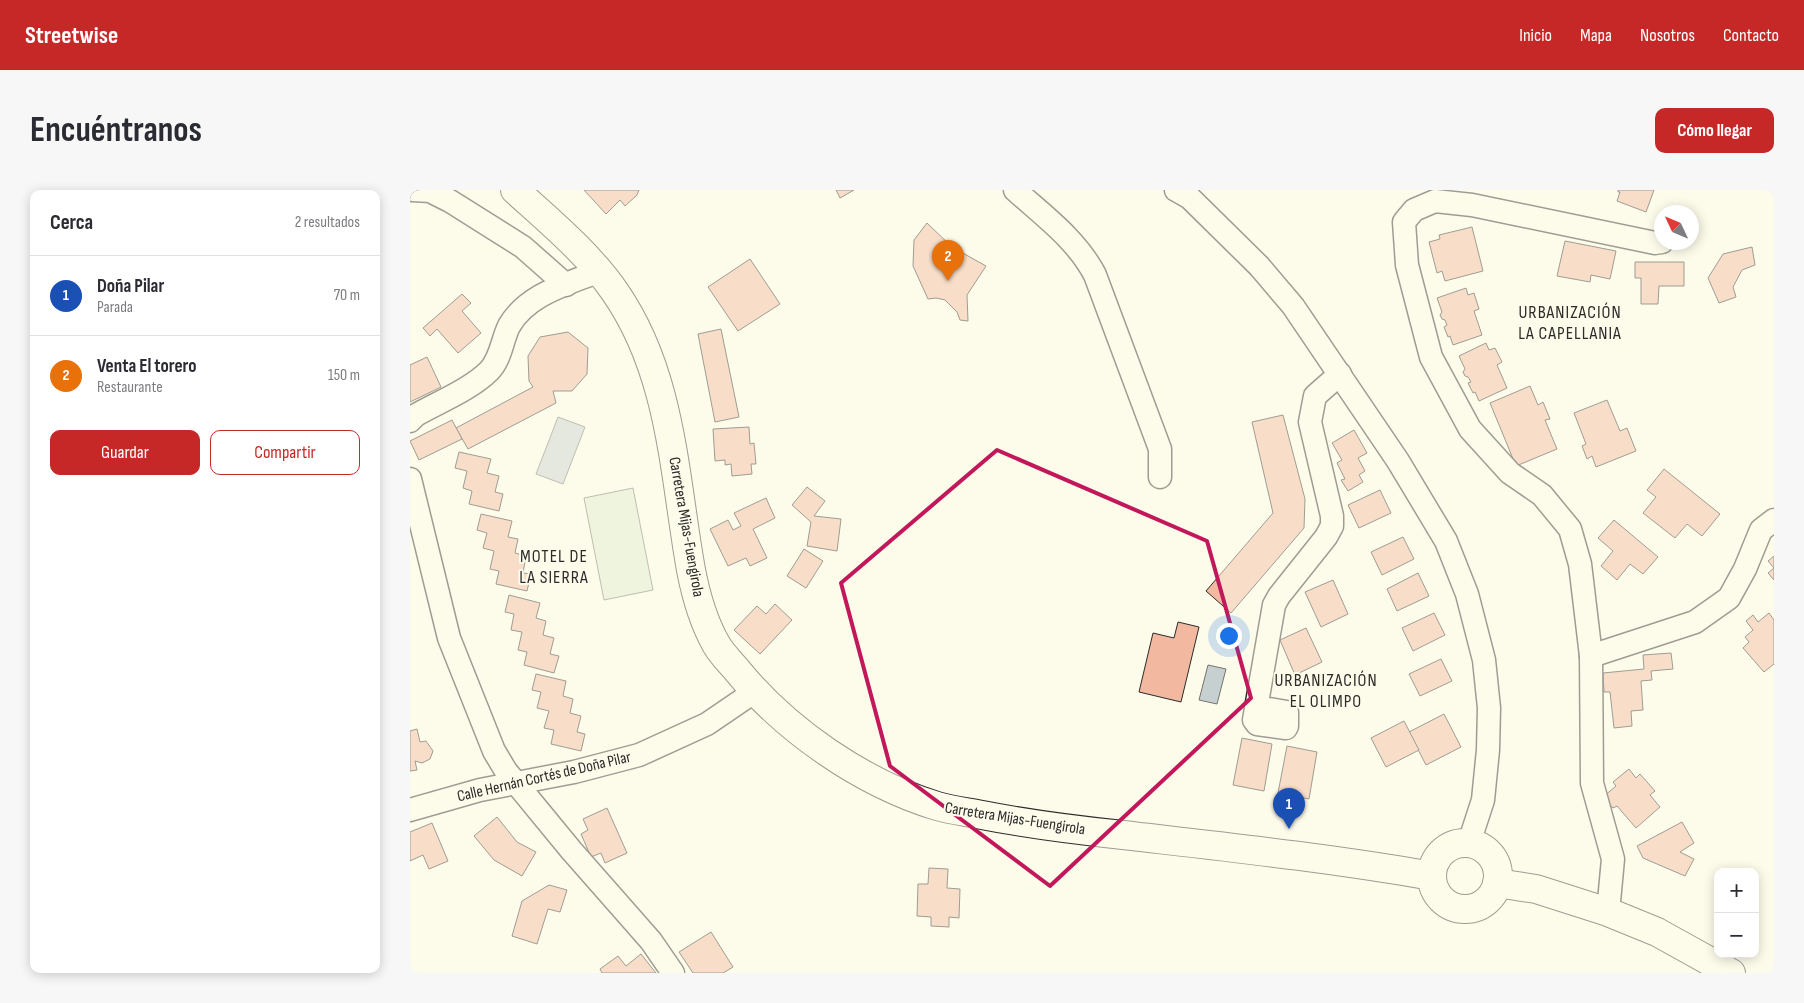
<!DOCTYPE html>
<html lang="es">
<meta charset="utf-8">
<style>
body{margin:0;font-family:"Sofia Sans Condensed",sans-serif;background:#f7f7f7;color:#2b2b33}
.controls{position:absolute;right:15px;bottom:15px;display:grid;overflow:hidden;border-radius:10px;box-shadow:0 2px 12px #0003}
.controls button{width:45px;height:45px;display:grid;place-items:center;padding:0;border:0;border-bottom:1px solid #e1e1e2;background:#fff;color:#2b2b33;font:25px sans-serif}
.compass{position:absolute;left:1244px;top:15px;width:45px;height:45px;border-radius:50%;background:#fff;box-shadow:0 2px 12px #0003;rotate:314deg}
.you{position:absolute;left:818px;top:445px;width:18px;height:18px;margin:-12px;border:4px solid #fff;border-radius:50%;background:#1a73e8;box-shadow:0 0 0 8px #1a73e833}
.badge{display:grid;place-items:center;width:32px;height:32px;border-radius:50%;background:#c62828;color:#fff;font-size:16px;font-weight:700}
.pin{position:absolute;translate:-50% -41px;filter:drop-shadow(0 1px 2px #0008)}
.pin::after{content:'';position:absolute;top:26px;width:18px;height:15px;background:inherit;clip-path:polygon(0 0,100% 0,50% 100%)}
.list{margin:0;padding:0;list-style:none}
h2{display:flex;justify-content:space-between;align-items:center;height:65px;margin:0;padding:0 20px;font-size:21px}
h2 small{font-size:16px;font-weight:400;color:#7c7c81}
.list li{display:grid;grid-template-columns:32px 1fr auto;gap:15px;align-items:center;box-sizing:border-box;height:80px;padding:0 20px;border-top:1px solid #e1e1e2}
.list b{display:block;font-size:19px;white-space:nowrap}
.list p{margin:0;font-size:16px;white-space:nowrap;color:#7c7c81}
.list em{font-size:16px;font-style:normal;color:#7c7c81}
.actions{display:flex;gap:10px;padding:15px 20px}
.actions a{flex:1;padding:11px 0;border:1px solid #c62828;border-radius:10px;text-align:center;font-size:18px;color:#c62828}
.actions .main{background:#c62828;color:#fff}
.map{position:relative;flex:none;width:1364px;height:783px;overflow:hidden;border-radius:10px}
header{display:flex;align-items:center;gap:30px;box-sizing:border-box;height:70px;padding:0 25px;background:#c62828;color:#fff}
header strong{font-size:24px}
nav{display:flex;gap:28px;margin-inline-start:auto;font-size:18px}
.intro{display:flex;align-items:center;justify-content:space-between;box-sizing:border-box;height:120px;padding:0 30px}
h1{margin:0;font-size:35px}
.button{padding:12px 22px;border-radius:10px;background:#c62828;color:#fff;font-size:18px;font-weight:700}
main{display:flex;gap:30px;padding:0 30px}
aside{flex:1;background:#fff;border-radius:10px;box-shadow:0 2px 12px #0003}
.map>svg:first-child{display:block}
.green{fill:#deebd1;stroke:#74746e}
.water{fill:#c7d0d0;stroke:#74746e}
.building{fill:#f2b8a0;stroke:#2b2b2b}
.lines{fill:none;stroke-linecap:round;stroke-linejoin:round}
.minor-casing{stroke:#2b2b2b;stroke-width:25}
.major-casing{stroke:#2b2b2b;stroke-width:30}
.minor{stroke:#fdfbea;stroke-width:22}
.major{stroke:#fdfbea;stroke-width:28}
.marked{fill:none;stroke:#c2185b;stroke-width:4;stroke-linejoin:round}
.labels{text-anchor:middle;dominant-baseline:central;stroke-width:4;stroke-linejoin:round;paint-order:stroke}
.street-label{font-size:16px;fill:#2b2b2b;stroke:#fdfbea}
.neighbourhood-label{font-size:18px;letter-spacing:1px;fill:#2b2b2b;stroke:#fdfbea}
</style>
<header>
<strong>Streetwise</strong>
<nav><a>Inicio</a><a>Mapa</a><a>Nosotros</a><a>Contacto</a></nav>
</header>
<div class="intro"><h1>Encuéntranos</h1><a class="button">Cómo llegar</a></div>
<main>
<aside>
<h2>Cerca<small>2 resultados</small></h2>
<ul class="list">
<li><span class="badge" style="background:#1a4fb4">1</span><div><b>Doña Pilar</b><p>Parada</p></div><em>70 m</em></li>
<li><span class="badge" style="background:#e8710a">2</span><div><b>Venta El torero</b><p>Restaurante</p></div><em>150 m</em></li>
</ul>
<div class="actions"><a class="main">Guardar</a><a>Compartir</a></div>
</aside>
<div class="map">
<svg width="1364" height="783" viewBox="0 0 1364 783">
<rect width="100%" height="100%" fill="#fdfbea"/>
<path class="green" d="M 223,298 L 243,400 L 194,410 L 174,308 Z"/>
<g class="water">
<path d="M 148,227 L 175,237 L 153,294 L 126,284 Z"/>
<path d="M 798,475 L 816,479 L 807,514 L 789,510 Z"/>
</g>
<g class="building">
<path d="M 174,0 L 229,0 L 227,5 L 215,16 L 210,10 L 196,24 Z"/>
<path d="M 426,0 L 444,0 L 430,8 Z"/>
<path d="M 1208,0 L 1244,0 L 1236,22 L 1207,11 L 1210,2 L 1208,2 Z"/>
<path d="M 517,33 L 542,57 L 576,76 L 557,105 L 558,131 L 550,130 L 547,122 L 535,110 L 526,108 L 518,109 L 503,76 L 504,50 Z"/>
<path d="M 1062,37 L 1073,81 L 1035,91 L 1032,81 L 1027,83 L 1019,52 L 1030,49 L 1029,45 Z"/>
<path d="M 1155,51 L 1206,61 L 1200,89 L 1181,85 L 1180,92 L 1147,86 Z"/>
<path d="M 1342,57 L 1345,75 L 1332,80 L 1323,97 L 1326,107 L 1309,113 L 1298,88 L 1313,64 Z"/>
<path d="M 340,69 L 370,114 L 328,141 L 298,97 Z"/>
<path d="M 1225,72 L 1274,72 L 1274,96 L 1249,96 L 1248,114 L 1231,114 L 1231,88 L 1225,88 Z"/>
<path d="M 1056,98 L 1058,105 L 1064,103 L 1069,119 L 1064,121 L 1072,145 L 1043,155 L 1040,146 L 1038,147 L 1034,137 L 1037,135 L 1035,130 L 1032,129 L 1030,125 L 1032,122 L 1027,108 Z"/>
<path d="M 52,104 L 61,113 L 52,121 L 71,143 L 48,163 L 27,139 L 20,146 L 13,138 Z"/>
<path d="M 311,139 L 329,227 L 305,232 L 288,144 Z"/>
<path d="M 158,142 L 178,158 L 177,184 L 162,201 L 143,201 L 146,213 L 58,259 L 46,238 L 123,197 L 119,191 L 118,166 L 130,147 Z"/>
<path d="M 1076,153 L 1079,160 L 1085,158 L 1092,172 L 1087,175 L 1097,198 L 1069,211 L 1065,202 L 1063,203 L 1058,193 L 1061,192 L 1058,187 L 1055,186 L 1053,182 L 1055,179 L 1049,166 Z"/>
<path d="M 17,167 L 31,197 L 0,212 L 0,175 Z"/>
<path d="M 1120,196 L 1128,215 L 1133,212 L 1140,229 L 1135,230 L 1147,259 L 1106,276 L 1080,213 Z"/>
<path d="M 1197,210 L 1210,241 L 1217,238 L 1226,261 L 1186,277 L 1182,266 L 1177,269 L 1172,256 L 1176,254 L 1164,223 Z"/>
<path d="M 873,225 L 895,309 L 894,338 L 821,423 L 796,401 L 863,323 L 842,232 Z"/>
<path d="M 42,230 L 52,249 L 9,270 L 0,251 Z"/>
<path d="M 339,237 L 340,254 L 344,253 L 346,274 L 341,274 L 342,284 L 322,286 L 321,274 L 315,275 L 315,270 L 305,271 L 303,239 Z"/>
<path d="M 944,240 L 957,263 L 948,268 L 955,281 L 949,285 L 953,292 L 938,301 L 931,290 L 935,289 L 927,273 L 932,270 L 922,253 Z"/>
<path d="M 49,262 L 81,269 L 77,283 L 89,286 L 85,302 L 93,304 L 89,321 L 59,314 L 62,301 L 53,298 L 57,281 L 45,278 Z"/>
<path d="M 1254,279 L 1310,324 L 1292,346 L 1277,334 L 1265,348 L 1233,323 L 1246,307 L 1237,300 Z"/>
<path d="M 397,297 L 415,311 L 404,326 L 431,329 L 427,361 L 397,356 L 401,332 L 382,315 Z"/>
<path d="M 970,300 L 981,323 L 949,338 L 938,315 Z"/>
<path d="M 356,308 L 365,328 L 343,339 L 357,368 L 340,376 L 336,368 L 318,376 L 300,339 L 318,330 L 323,340 L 331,336 L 324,323 Z"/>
<path d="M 71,324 L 102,331 L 98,347 L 108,349 L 105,363 L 116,366 L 113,383 L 121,384 L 117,401 L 86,394 L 89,381 L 80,379 L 84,361 L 73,358 L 77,343 L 67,340 Z"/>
<path d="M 1204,330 L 1248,367 L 1233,384 L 1220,374 L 1207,390 L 1191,376 L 1203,361 L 1188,348 Z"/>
<path d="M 993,347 L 1004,369 L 972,385 L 961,362 Z"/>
<path d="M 394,359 L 413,371 L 396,398 L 377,386 Z"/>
<path d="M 1364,366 L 1364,390 L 1358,383 L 1364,378 L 1358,371 Z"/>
<path d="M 1008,383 L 1019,406 L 987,421 L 977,399 Z"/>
<path d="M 923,390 L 938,424 L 911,437 L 895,402 Z"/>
<path d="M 99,405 L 130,413 L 126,428 L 136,431 L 133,445 L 144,448 L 140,464 L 149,466 L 144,483 L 114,475 L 117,462 L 108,460 L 112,442 L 101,440 L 104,424 L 95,422 Z"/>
<path d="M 365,414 L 382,430 L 350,464 L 324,440 L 347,416 L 356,424 Z"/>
<path d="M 1024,423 L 1035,445 L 1003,461 L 992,438 Z"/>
<path d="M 1359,423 L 1364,430 L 1364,474 L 1354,482 L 1333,458 L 1339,452 L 1335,447 L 1343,440 L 1336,431 L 1343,425 L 1348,432 Z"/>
<path d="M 768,432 L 789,437 L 771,512 L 729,502 L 743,443 L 764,448 Z"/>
<path d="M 896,438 L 912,472 L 885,485 L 870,450 Z"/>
<path d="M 1261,463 L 1263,479 L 1241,481 L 1242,490 L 1231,491 L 1233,520 L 1221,521 L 1222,536 L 1204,538 L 1200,502 L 1194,502 L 1193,483 L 1234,479 L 1233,465 Z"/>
<path d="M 1031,469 L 1042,491 L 1010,506 L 999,484 Z"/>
<path d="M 126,484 L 156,491 L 153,506 L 163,509 L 160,523 L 171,526 L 167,542 L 175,544 L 171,561 L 141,554 L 144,540 L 134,538 L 139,521 L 127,518 L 131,502 L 122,500 Z"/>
<path d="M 1034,524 L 1051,557 L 1016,575 L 999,542 Z"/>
<path d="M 994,531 L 1009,560 L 976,577 L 961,548 Z"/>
<path d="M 7,539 L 10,552 L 16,551 L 23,561 L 20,569 L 12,573 L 5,571 L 7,580 L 0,581 L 0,541 Z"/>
<path d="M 832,548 L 862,554 L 854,601 L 823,595 Z"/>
<path d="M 877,556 L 907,562 L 899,609 L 868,603 Z"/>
<path d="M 1219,579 L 1226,588 L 1230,584 L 1245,601 L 1240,605 L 1250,617 L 1226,638 L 1207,616 L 1203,618 L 1193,607 L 1206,596 L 1203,592 Z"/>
<path d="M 197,618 L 217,663 L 195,673 L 191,663 L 181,667 L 171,644 L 178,640 L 173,629 Z"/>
<path d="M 87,627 L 107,652 L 126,662 L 112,686 L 84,670 L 64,646 Z"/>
<path d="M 1272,632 L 1284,653 L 1270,662 L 1284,669 L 1275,686 L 1233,668 L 1227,656 Z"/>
<path d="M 22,633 L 38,671 L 19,679 L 13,665 L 0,671 L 0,642 Z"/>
<path d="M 519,678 L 538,679 L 537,698 L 550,699 L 549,728 L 539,727 L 539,737 L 521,736 L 521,727 L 507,726 L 508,694 L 518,694 Z"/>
<path d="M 139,695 L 157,700 L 150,722 L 138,719 L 127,754 L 102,746 L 112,711 Z"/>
<path d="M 301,742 L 323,777 L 313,783 L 283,783 L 269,762 Z"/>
<path d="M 231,764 L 246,783 L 192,783 L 190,779 L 208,766 L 216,776 Z"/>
</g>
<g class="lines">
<defs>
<g id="minor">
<path d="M 3,0 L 20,1 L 40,11 L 113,57 L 156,95"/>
<path d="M 605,0 C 634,26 667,50 685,85 L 750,259 L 750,287"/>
<path d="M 766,0 L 780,8 L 849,76 L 883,116 L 988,271 L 1036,351 L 1057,404 L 1074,470 L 1079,518 L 1078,560 L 1073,610 L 1059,653"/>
<path d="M 0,231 L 6,225 C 29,212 61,199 79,181 C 91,169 92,150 99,136 C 117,104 158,94 189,81"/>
<path d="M 0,289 L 39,448 L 84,561 L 96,581 L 161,660 L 241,751 L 263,783"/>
<path d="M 1181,466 L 1285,432 L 1319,408 L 1335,379 L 1351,340 L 1364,330"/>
<path d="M 846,517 L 877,522 L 877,536 L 876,538 L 847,534 L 844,530 L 864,415 L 869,406 L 916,347 L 922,336 L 922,326 L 900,232 L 905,206 L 930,184"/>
<path d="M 0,620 L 70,600 L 164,582 L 229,565 L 297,534 L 344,502"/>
<path d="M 1198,722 L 1203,669 L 1182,593 L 1181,466 L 1170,374 L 1160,339 L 1132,305 L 1100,283 L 1060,239 L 1021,167 L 997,75 L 994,32 L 1004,20 L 1025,11 L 1062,15 L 1245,53 L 1252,52"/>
</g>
<g id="major">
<path d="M 105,0 C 138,30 180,65 205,102 C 262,184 264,285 281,380 C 286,406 293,431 306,454 C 311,463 319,471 326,479 C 375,540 452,593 527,616 C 541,620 557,622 572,625 C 618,634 665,640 713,645 C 816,657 919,668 1022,686"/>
<circle cx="1055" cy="686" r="33"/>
<path d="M 1087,693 L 1126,699 L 1198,722 L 1247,742 L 1321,783"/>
</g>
</defs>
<use href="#minor" class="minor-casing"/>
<use href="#major" class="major-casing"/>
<use href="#minor" class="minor"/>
<use href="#major" class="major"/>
</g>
<path d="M0 0H1364V783H0ZM 587,260 L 797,351 L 841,508 L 640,696 L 480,576 L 431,393 Z" fill="#fdfbea" fill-opacity=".55" fill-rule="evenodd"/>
<path class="marked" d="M 587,260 L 797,351 L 841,508 L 640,696 L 480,576 L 431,393 Z"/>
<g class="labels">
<g class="street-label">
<text transform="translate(276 337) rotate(80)">Carretera Mijas-Fuengirola</text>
<text transform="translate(134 587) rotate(-13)">Calle Hernán Cortés de Doña Pilar</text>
<text transform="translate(605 629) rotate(9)">Carretera Mijas-Fuengirola</text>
</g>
<g class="neighbourhood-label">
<text x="1160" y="122">URBANIZACIÓN<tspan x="1160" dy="21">LA CAPELLANIA</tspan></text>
<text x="144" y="366">MOTEL DE<tspan x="144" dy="21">LA SIERRA</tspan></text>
<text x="916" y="490">URBANIZACIÓN<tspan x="916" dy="21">EL OLIMPO</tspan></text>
</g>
</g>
</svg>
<div class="controls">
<button>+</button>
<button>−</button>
</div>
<svg class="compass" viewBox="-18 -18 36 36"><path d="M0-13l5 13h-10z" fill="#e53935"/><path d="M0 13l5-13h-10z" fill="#7c7c81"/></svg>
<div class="you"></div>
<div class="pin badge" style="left:879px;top:639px;background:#1a4fb4">1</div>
<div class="pin badge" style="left:538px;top:91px;background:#e8710a">2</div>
</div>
</main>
